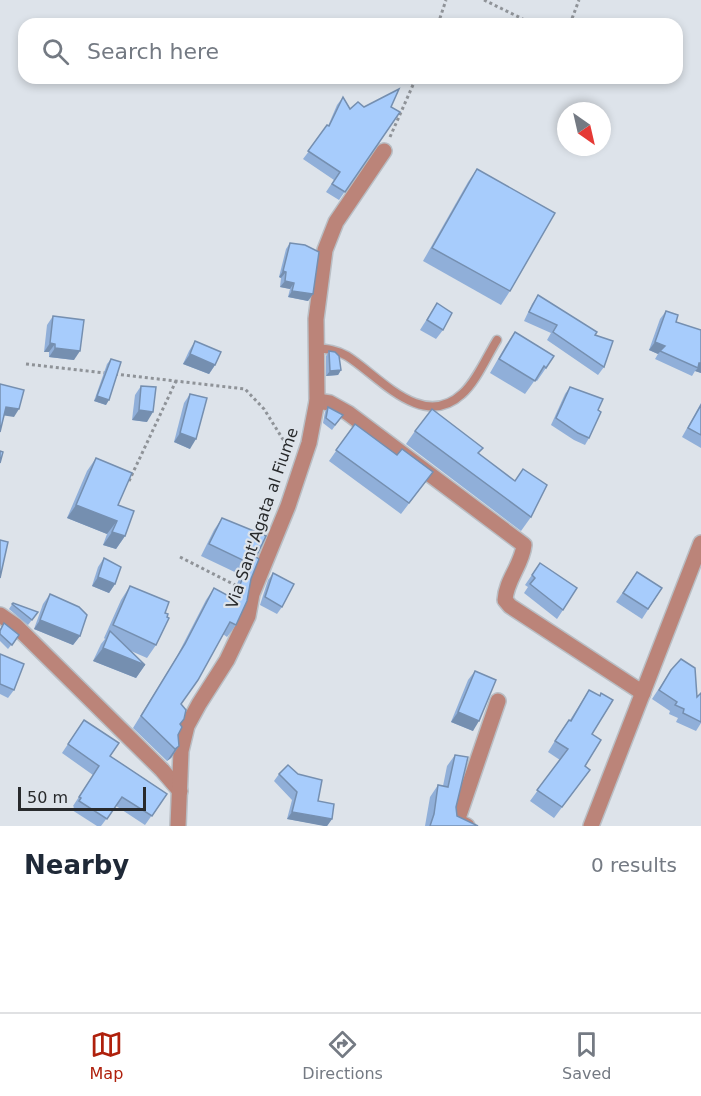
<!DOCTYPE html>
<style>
body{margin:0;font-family:"DejaVu Sans",sans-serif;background:#f2f2f3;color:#1f2937}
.compass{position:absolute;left:557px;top:102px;width:54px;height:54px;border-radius:50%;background:#fff;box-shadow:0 3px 9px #0003;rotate:146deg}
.scale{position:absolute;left:18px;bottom:15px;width:128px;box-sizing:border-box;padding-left:6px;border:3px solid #282a2c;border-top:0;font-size:16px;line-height:21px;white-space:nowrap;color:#282a2c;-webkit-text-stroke:4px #dde3ea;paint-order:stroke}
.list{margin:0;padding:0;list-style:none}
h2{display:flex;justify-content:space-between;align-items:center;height:78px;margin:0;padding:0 24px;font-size:26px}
h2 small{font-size:20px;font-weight:400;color:#747a83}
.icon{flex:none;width:33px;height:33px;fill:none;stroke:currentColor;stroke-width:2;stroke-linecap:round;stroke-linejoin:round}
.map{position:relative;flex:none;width:701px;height:826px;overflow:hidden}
.search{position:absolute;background:#fff;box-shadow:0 3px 9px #0003;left:18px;right:18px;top:18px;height:66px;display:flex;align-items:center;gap:15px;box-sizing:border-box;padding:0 21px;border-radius:18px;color:#747a83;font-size:22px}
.sheet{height:186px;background:#fff}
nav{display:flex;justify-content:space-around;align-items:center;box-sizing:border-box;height:84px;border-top:2px solid #e0e1e3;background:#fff;font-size:16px;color:#747a83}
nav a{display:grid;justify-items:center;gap:3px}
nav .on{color:#af200c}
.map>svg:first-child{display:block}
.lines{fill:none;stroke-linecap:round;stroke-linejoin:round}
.service-casing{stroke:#b9bec4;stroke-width:11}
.minor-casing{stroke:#b9bec4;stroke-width:18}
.path{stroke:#8f9398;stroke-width:3;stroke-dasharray:3 3;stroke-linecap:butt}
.service{stroke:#bb8479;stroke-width:8}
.minor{stroke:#bb8479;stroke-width:15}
.wall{fill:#90afd9}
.shaded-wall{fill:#758fb0}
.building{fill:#a7ccfc;stroke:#758fb0;stroke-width:1.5}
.labels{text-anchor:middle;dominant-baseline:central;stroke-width:4.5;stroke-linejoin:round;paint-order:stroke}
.street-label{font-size:16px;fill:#282a2c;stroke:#dde3ea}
</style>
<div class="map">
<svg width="701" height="826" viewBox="0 0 701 826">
<rect width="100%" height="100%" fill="#dde3ea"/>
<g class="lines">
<defs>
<path id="service" d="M 316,348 C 327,349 337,350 347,356 C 379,376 422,431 462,394 C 476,382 487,356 497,340"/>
<g id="minor">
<path d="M 317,401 L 330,403 L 348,413 L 524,545 C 522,565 506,580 505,600 L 510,606 L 643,693"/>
<path d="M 0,615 L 16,626 L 162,770 L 180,791"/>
<path d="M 178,826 L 181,751 L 187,726 L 199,704 L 227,660 L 248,616 L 252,594 L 288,506 L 309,443 L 317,401 L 316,319 L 325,250 L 336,222 L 384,151"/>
<path d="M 467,826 L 457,821 L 498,701"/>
<path d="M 591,826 L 701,543"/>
</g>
</defs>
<use href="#service" class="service-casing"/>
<use href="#minor" class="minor-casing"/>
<g class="path">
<path d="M 484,0 L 533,24"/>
<path d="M 438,24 L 446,0"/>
<path d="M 570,24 L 579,0"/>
<path d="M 390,137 L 416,78"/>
<path d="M 26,364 L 105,373"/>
<path d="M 115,374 L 245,389 L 264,409 L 289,449"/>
<path d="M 129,481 L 176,381"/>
<path d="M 180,557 L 237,586"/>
</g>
<use href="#service" class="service"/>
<use href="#minor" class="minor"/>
</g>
<g class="wall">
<path d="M 343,97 L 350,109 L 364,107 L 391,107 L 400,112 L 339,200 L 326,192 L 334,180 L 303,159 L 328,126 L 337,105 Z"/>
<path d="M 477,169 L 510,291 L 501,305 L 423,261 L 468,182 Z"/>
<path d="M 290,243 L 313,294 L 308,301 L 288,297 L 290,289 L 280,287 L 281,278 L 279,277 L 286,249 Z"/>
<path d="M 538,295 L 595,335 L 604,367 L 598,375 L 547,340 L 551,333 L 524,321 L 532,304 Z"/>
<path d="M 437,303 L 443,330 L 436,339 L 420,330 Z"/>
<path d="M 666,311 L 676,322 L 701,330 L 701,373 L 695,371 L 692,376 L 655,359 L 658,354 L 649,350 L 660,319 Z"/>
<path d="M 53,316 L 74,360 L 49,357 L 49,352 L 44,352 L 47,325 Z"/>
<path d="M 515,332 L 546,368 L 537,381 L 535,380 L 525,394 L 490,373 L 506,345 Z"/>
<path d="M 195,341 L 215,365 L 209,374 L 183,364 L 189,351 Z"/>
<path d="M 329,351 L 341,370 L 338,375 L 326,376 L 326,356 Z"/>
<path d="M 111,359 L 106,405 L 94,401 L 107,364 Z"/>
<path d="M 141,386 L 147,422 L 132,420 L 135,395 Z"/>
<path d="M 570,387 L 598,410 L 589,438 L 585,445 L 574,440 L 551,425 L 565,394 Z"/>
<path d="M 190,394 L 190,449 L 174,442 L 184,403 Z"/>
<path d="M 701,403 L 701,448 L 682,437 Z"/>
<path d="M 328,407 L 343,415 L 332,430 L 323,423 L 325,412 Z"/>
<path d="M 355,424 L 397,455 L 433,472 L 401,514 L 329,461 Z"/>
<path d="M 415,431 L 479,453 L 531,517 L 521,531 L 406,444 Z"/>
<path d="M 96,458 L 118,505 L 125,536 L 116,549 L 103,545 L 107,534 L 67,518 L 87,471 Z"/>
<path d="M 222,518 L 256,557 L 251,579 L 236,625 L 227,637 L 223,634 L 181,704 L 184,719 L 180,724 L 178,735 L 179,746 L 171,758 L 167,761 L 133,728 L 177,656 L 206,600 L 214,588 L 231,597 L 241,575 L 201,556 L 214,530 Z"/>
<path d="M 104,558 L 115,584 L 109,593 L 92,586 L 98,567 Z"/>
<path d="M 540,563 L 563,610 L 557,619 L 524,593 L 528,587 L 525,585 Z"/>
<path d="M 637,572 L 662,588 L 642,619 L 616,602 Z"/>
<path d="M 273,573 L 282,607 L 277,614 L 260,605 L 268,580 Z"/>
<path d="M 130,586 L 165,613 L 156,645 L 147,658 L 131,651 L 145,665 L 136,678 L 93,661 L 101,644 L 105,639 L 104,638 L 121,600 Z"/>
<path d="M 50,594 L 80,636 L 73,645 L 34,629 L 43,604 Z"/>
<path d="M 13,603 L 38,612 L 28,625 L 9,609 Z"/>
<path d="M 4,623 L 19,635 L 8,649 L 0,641 L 0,629 Z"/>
<path d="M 0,654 L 14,690 L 8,698 L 0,694 Z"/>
<path d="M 671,670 L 697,697 L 701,693 L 701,723 L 696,731 L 676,722 L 678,718 L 669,714 L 670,711 L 652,699 Z"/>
<path d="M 475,671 L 473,731 L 451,722 L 468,680 Z"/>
<path d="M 589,690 L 592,734 L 585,766 L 590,770 L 554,818 L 530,801 L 560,760 L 548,752 L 561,731 L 569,720 L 570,720 Z"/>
<path d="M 84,720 L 110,756 L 167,794 L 145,825 L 116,806 L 101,826 L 97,826 L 72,810 L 74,807 L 73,806 L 93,775 L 62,753 Z"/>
<path d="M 455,755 L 456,807 L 457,816 L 478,826 L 425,826 L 430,797 L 438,785 L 443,786 L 447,766 Z"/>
<path d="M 279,774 L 332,819 L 327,826 L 287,819 L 292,800 L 274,781 Z"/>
</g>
<g class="shaded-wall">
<path d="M 283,271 L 286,272 L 281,278 L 279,277 Z"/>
<path d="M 285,281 L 294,283 L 290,289 L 280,287 Z"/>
<path d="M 292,291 L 313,294 L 308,301 L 288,297 Z"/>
<path d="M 655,342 L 665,346 L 658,354 L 649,350 Z"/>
<path d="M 50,343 L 55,344 L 49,352 L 44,352 Z"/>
<path d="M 55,348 L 80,351 L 74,360 L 49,357 Z"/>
<path d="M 190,354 L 215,365 L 209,374 L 183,364 Z"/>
<path d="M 699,363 L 701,363 L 701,373 L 695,371 L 698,368 Z"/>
<path d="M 341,370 L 338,375 L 326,376 L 330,371 Z"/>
<path d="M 97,396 L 109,400 L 106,405 L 94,401 Z"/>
<path d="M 6,407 L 19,409 L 14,417 L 1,415 Z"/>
<path d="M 139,410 L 153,412 L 147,422 L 132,420 Z"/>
<path d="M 180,433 L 196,439 L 190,449 L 174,442 Z"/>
<path d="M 76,505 L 117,521 L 107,534 L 67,518 Z"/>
<path d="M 112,532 L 125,536 L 116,549 L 103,545 Z"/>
<path d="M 98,577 L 115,584 L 109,593 L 92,586 Z"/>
<path d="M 40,620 L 80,636 L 73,645 L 34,629 Z"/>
<path d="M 103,648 L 145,665 L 136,678 L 93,661 Z"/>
<path d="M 458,712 L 479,721 L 473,731 L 451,722 Z"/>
<path d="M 179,746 L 171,758 L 167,761 L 175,749 Z"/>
<path d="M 292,812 L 332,819 L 327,826 L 324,826 L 287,819 Z"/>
</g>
<g class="building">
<path d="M 399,89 L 391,107 L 400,112 L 345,192 L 332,184 L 340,172 L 308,151 L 327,125 L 329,126 L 343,97 L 350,109 L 358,102 L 364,107 Z"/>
<path d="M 477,169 L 555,213 L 510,291 L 432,248 Z"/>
<path d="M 290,243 L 305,245 L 319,252 L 313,294 L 292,291 L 294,283 L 285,281 L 286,272 L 283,271 Z"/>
<path d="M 538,295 L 597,332 L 595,335 L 613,341 L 604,367 L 553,332 L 557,325 L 529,312 Z"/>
<path d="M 437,303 L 452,313 L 443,330 L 427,320 Z"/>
<path d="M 666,311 L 678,315 L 676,322 L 701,330 L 701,363 L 699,363 L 698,368 L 660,351 L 665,346 L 655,342 Z"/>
<path d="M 53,316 L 84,320 L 80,351 L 55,348 L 55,344 L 50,343 Z"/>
<path d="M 515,332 L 554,356 L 546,368 L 544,366 L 535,381 L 499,359 Z"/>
<path d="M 195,341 L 221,352 L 215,365 L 190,354 Z"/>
<path d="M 329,351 L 335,352 L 339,356 L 341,370 L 330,371 Z"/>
<path d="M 111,359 L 121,362 L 109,400 L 97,396 Z"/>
<path d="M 0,384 L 24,390 L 19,409 L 6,407 L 0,432 Z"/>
<path d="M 141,386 L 156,387 L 153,412 L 139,410 Z"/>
<path d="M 570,387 L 603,399 L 598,410 L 601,412 L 589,438 L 578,433 L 556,418 Z"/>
<path d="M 190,394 L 207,398 L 196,439 L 180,433 Z"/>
<path d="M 701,405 L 701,435 L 688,428 Z"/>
<path d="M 328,407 L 343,415 L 335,425 L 326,418 Z"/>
<path d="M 432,409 L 483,448 L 478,453 L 515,481 L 523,469 L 547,485 L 531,517 L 415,431 Z"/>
<path d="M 355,424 L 397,455 L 402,449 L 433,472 L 409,503 L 336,450 Z"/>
<path d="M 0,451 L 3,452 L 0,463 Z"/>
<path d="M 96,458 L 132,473 L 118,505 L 134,511 L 125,536 L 112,532 L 117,521 L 76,505 Z"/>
<path d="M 222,518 L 266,536 L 256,557 L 259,559 L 251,579 L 247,601 L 236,625 L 230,622 L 198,680 L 181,704 L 186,710 L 184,719 L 180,724 L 182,727 L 178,735 L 179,746 L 175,749 L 141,716 L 185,644 L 214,588 L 234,599 L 249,563 L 209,544 Z"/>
<path d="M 0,540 L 8,542 L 0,578 Z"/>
<path d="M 104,558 L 121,567 L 115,584 L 98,577 Z"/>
<path d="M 540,563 L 577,588 L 563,610 L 530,584 L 535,578 L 532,575 Z"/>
<path d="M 637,572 L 662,588 L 648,609 L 623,593 Z"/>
<path d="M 273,573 L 294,584 L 282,607 L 265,597 Z"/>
<path d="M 130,586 L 169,602 L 165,613 L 168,614 L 167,617 L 169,618 L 156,645 L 113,625 Z"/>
<path d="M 50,594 L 79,607 L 87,615 L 80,636 L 40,620 Z"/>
<path d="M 13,603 L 38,612 L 32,620 L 12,604 Z"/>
<path d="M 4,623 L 19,635 L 12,645 L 0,634 L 0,631 Z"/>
<path d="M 110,631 L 145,665 L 103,648 Z"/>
<path d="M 0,654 L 24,664 L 14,690 L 0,684 Z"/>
<path d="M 681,659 L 695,668 L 697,697 L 701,693 L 701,722 L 683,713 L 684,709 L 675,705 L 677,702 L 659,690 L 671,670 Z"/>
<path d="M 475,671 L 496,680 L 479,721 L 458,712 Z"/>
<path d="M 589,690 L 600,696 L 601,693 L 613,700 L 592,734 L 601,740 L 585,766 L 590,770 L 562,807 L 537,790 L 568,749 L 555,741 L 569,720 L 571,721 Z"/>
<path d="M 84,720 L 119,743 L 110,756 L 167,794 L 152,816 L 122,797 L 107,819 L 79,801 L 81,798 L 79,797 L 99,766 L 68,744 Z"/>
<path d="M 455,755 L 468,757 L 456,807 L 457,816 L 478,826 L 430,826 L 434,814 L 438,785 L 448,787 Z"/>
<path d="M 288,765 L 298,774 L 322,780 L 318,801 L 334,804 L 332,819 L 292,812 L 297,792 L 279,774 Z"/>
</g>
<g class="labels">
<g class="street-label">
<text transform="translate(262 518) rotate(-71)">Via Sant'Agata al Fiume</text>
</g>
</g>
</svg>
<svg class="compass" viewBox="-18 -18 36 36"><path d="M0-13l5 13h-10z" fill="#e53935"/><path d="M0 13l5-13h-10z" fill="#747a83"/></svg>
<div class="scale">50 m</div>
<div class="search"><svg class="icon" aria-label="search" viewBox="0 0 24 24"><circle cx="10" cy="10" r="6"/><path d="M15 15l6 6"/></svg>Search here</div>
</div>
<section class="sheet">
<h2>Nearby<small>0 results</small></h2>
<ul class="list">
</ul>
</section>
<nav>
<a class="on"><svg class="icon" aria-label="map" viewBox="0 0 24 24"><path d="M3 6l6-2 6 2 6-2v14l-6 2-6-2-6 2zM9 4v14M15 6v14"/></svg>Map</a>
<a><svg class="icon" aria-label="directions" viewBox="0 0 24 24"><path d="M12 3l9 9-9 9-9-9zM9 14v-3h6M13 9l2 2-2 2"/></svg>Directions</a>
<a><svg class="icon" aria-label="saved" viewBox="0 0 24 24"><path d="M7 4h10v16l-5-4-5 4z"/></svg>Saved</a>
</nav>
